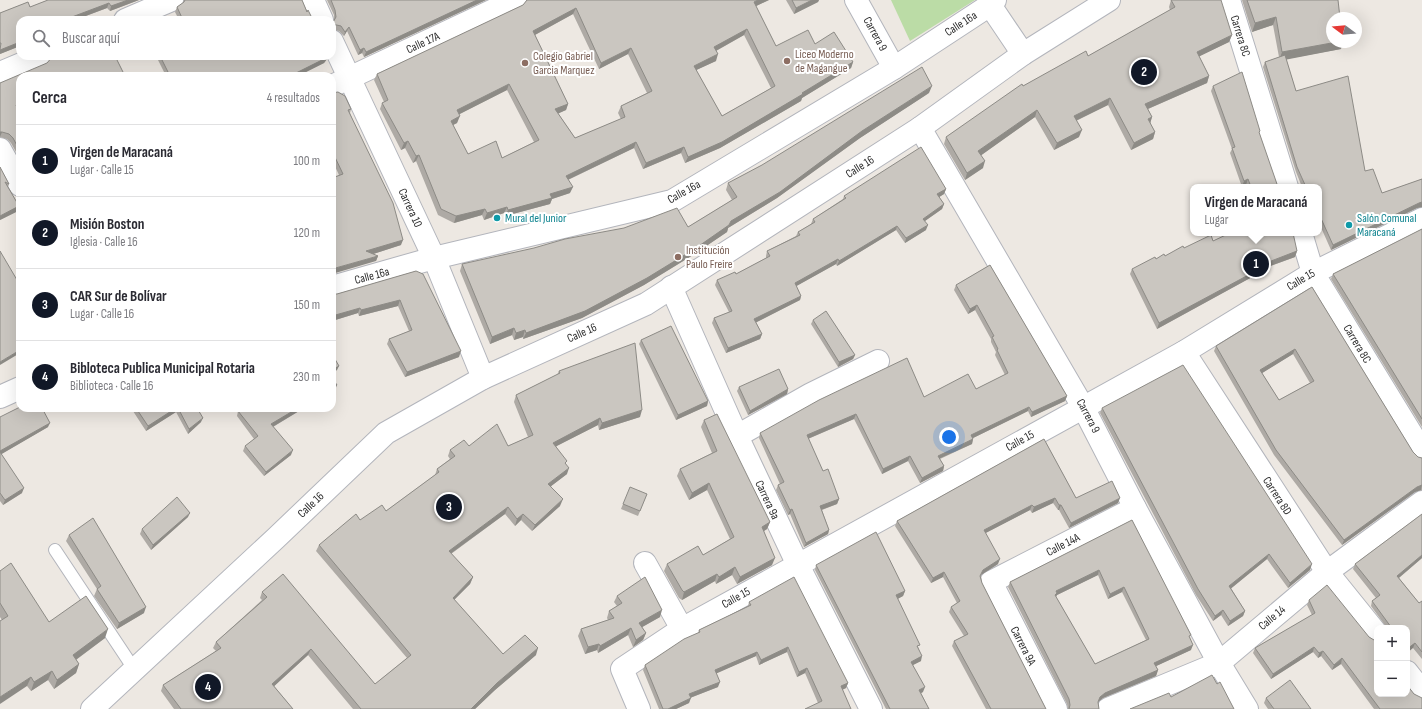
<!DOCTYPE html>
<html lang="es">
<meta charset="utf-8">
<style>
body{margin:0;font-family:"Sofia Sans Condensed",sans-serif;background:#f7f7f7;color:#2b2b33}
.controls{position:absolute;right:12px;bottom:12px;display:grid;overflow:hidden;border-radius:8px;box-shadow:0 4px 16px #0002}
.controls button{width:36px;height:36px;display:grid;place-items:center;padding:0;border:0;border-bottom:1px solid #e1e1e2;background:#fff;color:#2b2b33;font:20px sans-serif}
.compass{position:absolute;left:1326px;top:12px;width:36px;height:36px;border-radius:50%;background:#fff;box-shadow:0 4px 16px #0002;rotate:286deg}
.you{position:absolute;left:949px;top:437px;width:14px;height:14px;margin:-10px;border:3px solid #fff;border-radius:50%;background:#1a73e8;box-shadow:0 0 0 6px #1a73e833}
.badge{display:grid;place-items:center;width:26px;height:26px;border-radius:50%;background:#111827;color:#fff;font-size:13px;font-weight:700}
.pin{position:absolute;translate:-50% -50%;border:2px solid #fff;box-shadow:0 1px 4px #0006}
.popup{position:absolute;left:1190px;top:184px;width:132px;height:52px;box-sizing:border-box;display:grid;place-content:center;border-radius:8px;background:#fff;filter:drop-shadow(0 1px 3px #0005);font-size:13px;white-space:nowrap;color:#7c7c81}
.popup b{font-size:15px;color:#2b2b33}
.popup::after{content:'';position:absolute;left:50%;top:100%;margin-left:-8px;border:8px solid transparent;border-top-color:#fff}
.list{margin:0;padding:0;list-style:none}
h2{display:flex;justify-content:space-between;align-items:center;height:52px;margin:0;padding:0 16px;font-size:17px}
h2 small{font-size:13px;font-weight:400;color:#7c7c81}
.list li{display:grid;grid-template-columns:26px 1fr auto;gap:12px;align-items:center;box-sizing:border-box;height:72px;padding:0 16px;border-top:1px solid #e1e1e2}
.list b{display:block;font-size:15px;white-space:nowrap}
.list p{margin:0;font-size:13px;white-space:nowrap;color:#7c7c81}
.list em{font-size:13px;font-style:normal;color:#7c7c81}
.icon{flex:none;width:22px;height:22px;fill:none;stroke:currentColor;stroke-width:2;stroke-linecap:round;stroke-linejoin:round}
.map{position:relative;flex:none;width:1422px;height:709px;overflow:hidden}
.search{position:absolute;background:#fff;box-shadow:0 4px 16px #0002;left:16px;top:16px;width:320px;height:44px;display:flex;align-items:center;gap:10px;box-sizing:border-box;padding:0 14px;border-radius:12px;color:#7c7c81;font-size:15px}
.panel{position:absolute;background:#fff;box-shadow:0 4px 16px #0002;left:16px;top:72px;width:320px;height:340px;border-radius:12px}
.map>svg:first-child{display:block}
.green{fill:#bbdca6}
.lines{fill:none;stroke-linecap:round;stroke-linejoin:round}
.service-casing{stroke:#b3b5bc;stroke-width:14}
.minor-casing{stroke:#b3b5bc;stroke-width:24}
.secondary-casing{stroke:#b3b5bc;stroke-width:24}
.service{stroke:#fff;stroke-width:12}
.minor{stroke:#fff;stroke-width:22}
.secondary{stroke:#fff;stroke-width:22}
.wall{fill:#aeaaa5;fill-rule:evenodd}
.shaded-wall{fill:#8d8b86}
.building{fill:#cac6c0;stroke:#8d8b86;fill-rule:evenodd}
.education-dot{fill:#8d6e63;stroke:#fff;stroke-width:1.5}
.culture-dot{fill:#0f9aa8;stroke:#fff;stroke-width:1.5}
.labels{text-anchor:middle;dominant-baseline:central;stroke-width:4;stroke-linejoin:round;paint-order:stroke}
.street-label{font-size:12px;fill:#2e2e2e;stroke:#fff}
.education-label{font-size:12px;fill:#785e54;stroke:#fff;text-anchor:start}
.culture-label{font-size:12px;fill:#0d838f;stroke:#fff;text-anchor:start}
</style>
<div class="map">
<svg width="1422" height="709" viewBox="0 0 1422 709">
<rect width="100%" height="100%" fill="#ede8e2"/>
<path class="green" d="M 891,0 L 975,0 L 910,41 Z"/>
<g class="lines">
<defs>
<path id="service" d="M 55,550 L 134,669"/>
<g id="minor">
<path d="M 313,0 L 322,20"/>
<path d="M 856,0 L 894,68"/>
<path d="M 1229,0 L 1287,187"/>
<path d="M 125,20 L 172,0"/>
<path d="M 332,41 L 434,258 L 483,378"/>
<path d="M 0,73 L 40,56"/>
<path d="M 332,86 L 515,0"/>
<path d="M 920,128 L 1083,407 L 1135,508 L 1219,663 L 1247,709"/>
<path d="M 0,149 L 20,185"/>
<path d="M 1301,233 L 1313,273 L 1422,451"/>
<path d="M 671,287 L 737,436 L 797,563 L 871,709"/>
<path d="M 1184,352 L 1327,572 L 1377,634"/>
<path d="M 737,436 L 811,394 L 878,361"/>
<path d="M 645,563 L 682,629"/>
<path d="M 1407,672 L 1422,691"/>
<path d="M 639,709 L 622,669 L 682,629 L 1184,352 L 1313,273 L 1422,219"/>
<path d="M 1056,709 L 991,582 L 1135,508"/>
<path d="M 1108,709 L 1219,663 L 1327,572 L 1422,502"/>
</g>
<g id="secondary">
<path d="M 990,5 L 1023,54"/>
<path d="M 332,287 L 434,258 L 672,201 L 894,68 L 990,5 L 995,0"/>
<path d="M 0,397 L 20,388"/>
<path d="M 92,709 L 276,538 L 386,433 L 483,378 L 646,304 L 920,128 L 1023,54 L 1109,0"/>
</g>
</defs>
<use href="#service" class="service-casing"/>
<use href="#minor" class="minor-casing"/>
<use href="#secondary" class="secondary-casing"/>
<use href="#service" class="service"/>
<use href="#minor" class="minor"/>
<use href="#secondary" class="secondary"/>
</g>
<g class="wall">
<path d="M 48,0 L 139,0 L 110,11 L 107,8 L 75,20 L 20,20 L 20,46 L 0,54 L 0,13 L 28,2 L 30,7 Z"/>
<path d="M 184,0 L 302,0 L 307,11 L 313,20 L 179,20 L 175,12 L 177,7 L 183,3 Z"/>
<path d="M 327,0 L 486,0 L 364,57 L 362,53 L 358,55 L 347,31 L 344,36 L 339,31 L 332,29 L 332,24 L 334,20 L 334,15 Z"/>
<path d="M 527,0 L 769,0 L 756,6 L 776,46 L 815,44 L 853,62 L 851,68 L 802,98 L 801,101 L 720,148 L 685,163 L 681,153 L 643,169 L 634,148 L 568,180 L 570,193 L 552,199 L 550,204 L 505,216 L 504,213 L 484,220 L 482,215 L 454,223 L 438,215 L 416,161 L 413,163 L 405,148 L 401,150 L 380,109 L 382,103 L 384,102 L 374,80 L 377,74 L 523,5 ZM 573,14 L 599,69 L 628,54 L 647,93 L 621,106 L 618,113 L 621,119 L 575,138 L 558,113 L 566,110 L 568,104 L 535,35 ZM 744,35 L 771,88 L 722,116 L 696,70 L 716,61 L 716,51 ZM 507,90 L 534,142 L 502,158 L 468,154 L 453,125 L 457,123 L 459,114 Z"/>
<path d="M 786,0 L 819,0 L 818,2 L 794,14 Z"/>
<path d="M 1171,0 L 1232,35 L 1229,42 L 1199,56 L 1209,76 L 1207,83 L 1148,109 L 1152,117 L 1150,123 L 1155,132 L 1153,139 L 1131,150 L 1108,105 L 1076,121 L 1079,137 L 1054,150 L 1035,117 L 981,155 L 983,168 L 965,180 L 944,144 L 946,137 L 1023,86 L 1088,56 L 1170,10 L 1169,7 Z"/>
<path d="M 1242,0 L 1338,0 L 1341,49 L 1286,59 L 1296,91 L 1365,171 L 1382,193 L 1422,179 L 1422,207 L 1417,208 L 1331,250 L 1319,223 L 1319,187 L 1302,187 L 1296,172 L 1263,67 L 1265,62 L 1279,57 L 1273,25 L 1252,32 Z"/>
<path d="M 156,56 L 328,56 L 327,59 L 324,63 L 298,76 L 160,76 L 165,74 Z"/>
<path d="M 68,59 L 20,76 L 20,107 L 17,109 L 20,115 L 20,159 L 11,143 L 7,139 L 0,137 L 0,83 Z"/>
<path d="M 1213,86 L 1259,134 L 1278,187 L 1247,187 L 1246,185 L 1242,187 L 1230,153 L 1232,149 L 1211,91 Z"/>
<path d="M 332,93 L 351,109 L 350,113 L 401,245 L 373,254 L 378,256 L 376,261 L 339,175 L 332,160 Z"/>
<path d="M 929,93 L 860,138 L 777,198 L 728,228 L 727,232 L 693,255 L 644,285 L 582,318 L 523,339 L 523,337 L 514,340 L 512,335 L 490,344 L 460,271 L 462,264 L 688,227 L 732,200 L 726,190 L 728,183 Z"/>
<path d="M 0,167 L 9,184 L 8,187 L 19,206 L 18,211 L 0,220 Z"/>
<path d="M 946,189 L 944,194 L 939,197 L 944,204 L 942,209 L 925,221 L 926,230 L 905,243 L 896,230 L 837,266 L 836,264 L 796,286 L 801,296 L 800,300 L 756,322 L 762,334 L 760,339 L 726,353 L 712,323 L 714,318 L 729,312 L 715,285 L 717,280 L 736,274 L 766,258 L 766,256 L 767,251 L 796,236 L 798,232 L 811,224 L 813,219 L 843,199 L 844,196 Z"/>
<path d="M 1422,229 L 1422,427 L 1331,279 L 1333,274 Z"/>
<path d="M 1213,241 L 1297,251 L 1295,257 L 1254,272 L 1252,277 L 1157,329 L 1130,274 L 1132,269 L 1156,259 L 1165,256 L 1184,248 Z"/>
<path d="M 990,265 L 1067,396 L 1065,401 L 1031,417 L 1028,411 L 973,438 L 973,439 L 972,444 L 940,459 L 944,466 L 943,471 L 920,483 L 908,461 L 882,474 L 854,419 L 808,439 L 823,471 L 839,499 L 837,504 L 822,510 L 829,530 L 828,534 L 804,547 L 790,514 L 788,515 L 776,490 L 778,485 L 780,484 L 759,438 L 760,433 L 924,397 L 976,389 L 1005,375 L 995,355 L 996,352 L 991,342 L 991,339 L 975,310 L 968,314 L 954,290 L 956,285 Z"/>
<path d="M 416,271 L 459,357 L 405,377 L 387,344 L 389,339 L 409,331 L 398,306 L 359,316 L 358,313 L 332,321 L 332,294 L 337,294 Z"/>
<path d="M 1312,287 L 1413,452 L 1418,457 L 1422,458 L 1422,490 L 1415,492 L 1342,545 L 1274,455 L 1214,351 L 1216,346 ZM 1293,354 L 1310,383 L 1279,400 L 1262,373 Z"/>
<path d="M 813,320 L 855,355 L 853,359 L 838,367 L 811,324 Z"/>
<path d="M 641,340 L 708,401 L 707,406 L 676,420 L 639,344 Z"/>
<path d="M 559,371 L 640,417 L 599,430 L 598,425 L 556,446 L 566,464 L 567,474 L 551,486 L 560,506 L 532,531 L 521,520 L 515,526 L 505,514 L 451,554 L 473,577 L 470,584 L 454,600 L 503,654 L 536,655 L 495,690 L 475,709 L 353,709 L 308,655 L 274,686 L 293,709 L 174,709 L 161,691 L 163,685 L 216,651 L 213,648 L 216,642 L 262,600 L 260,598 L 262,592 L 375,684 L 407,658 L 316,551 L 319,545 L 360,520 L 386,511 L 435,475 L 437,469 L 450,459 L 448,456 L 450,450 L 469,446 L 508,446 L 528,437 L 514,402 L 516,395 L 557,375 Z"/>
<path d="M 739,387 L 788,389 L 787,394 L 748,415 L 737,391 Z"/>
<path d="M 131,408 L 197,408 L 201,422 L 188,434 L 176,412 L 146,431 Z"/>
<path d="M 240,408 L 304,408 L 273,427 L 291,455 L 264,476 L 243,451 L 245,446 L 254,439 L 237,416 L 238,411 L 240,409 Z"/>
<path d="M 1102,408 L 1310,570 L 1288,588 L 1267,559 L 1231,588 L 1245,611 L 1243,616 L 1228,626 L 1221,615 L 1213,621 L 1196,595 L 1100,413 Z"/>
<path d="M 0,417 L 48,427 L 1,454 L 22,493 L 3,505 L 0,501 Z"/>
<path d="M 704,420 L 770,522 L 767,529 L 764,531 L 772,565 L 737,584 L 732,575 L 716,584 L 715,581 L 682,600 L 679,598 L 664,571 L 667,564 L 703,555 L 730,539 L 707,490 L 689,500 L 677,476 L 680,469 L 712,453 L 701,427 Z"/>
<path d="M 1044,439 L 1076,498 L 1118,503 L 1069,528 L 1059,510 L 1058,510 L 1053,503 L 1032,513 L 1030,510 L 985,533 L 998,564 L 981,575 L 982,583 L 1046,709 L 986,709 L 952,646 L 954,641 L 964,636 L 949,612 L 951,607 L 957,603 L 943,577 L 931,583 L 895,526 L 897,521 Z"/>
<path d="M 647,494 L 638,516 L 621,509 L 623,504 Z"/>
<path d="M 1422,514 L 1422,558 L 1399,578 L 1419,603 L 1422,601 L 1422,659 L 1413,648 L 1407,628 L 1387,628 L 1371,606 L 1372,601 L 1376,598 L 1353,569 L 1355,564 Z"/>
<path d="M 188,517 L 151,550 L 140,534 L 142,529 Z"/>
<path d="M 1132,520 L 1190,638 L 1191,650 L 1156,666 L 1158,670 L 1156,676 L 1103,698 L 1098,702 L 1099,709 L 1068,709 L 1067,704 L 1008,587 L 1010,582 ZM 1098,575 L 1108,599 L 1122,592 L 1146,640 L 1095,664 L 1056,597 L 1057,595 Z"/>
<path d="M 69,535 L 144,613 L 117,629 L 94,596 L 97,589 L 66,541 Z"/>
<path d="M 816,565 L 905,591 L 903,596 L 897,599 L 919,649 L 921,661 L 913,665 L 923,692 L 921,693 L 929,709 L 886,709 L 815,570 Z"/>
<path d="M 0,571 L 49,622 L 105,638 L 76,660 L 79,664 L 76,673 L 54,689 L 48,680 L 31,691 L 27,686 L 2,620 L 0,617 Z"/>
<path d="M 617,596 L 660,617 L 642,627 L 646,633 L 643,640 L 633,647 L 628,635 L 598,653 L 597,650 L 585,654 L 578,636 L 581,629 L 608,620 L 607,618 L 609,611 L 617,606 L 614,602 Z"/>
<path d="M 1309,600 L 1374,640 L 1422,709 L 1374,709 L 1341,664 L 1332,670 L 1321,656 L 1318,658 L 1313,652 L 1271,679 L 1253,653 L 1255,648 L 1312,615 L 1307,605 Z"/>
<path d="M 749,602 L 848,683 L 846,688 L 818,703 L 805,673 L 797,677 L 787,652 L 759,665 L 756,656 L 716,673 L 718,687 L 690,698 L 689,703 L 676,709 L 659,709 L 643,670 L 645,665 L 698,633 L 699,630 L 748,606 Z"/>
<path d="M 1266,698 L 1311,709 L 1268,709 L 1264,703 Z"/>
</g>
<g class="shaded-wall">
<path d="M 128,0 L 139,0 L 110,11 L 111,6 Z"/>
<path d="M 477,0 L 486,0 L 364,57 L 366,52 Z"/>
<path d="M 758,0 L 769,0 L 752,8 L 754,2 Z"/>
<path d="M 812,0 L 819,0 L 818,2 L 794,14 L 796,8 Z"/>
<path d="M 109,3 L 107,8 L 75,20 L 64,20 Z"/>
<path d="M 576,8 L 573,14 L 531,37 L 533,31 Z"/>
<path d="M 1276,17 L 1273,25 L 1252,32 L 1255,23 Z"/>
<path d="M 349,27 L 347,31 L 344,36 L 345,32 Z"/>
<path d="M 747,29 L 744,35 L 712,53 L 714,47 Z"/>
<path d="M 1232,35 L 1229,42 L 1194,59 L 1197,52 Z"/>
<path d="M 20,42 L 20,46 L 0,54 L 0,50 Z"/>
<path d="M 1337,42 L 1343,42 L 1341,49 L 1279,61 L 1282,52 Z"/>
<path d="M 364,48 L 362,53 L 358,55 L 360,50 Z"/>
<path d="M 631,48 L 628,54 L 599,69 L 601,63 Z"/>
<path d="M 718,54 L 716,61 L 692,72 L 694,66 Z"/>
<path d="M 327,56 L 328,56 L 327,59 L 324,63 L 298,76 L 290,76 Z"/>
<path d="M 853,62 L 851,68 L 802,98 L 801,101 L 720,148 L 685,163 L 688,157 L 802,93 Z"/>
<path d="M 1209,76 L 1207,83 L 1143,111 L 1145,104 Z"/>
<path d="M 509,84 L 507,90 L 454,117 L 457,110 Z"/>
<path d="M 932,86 L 929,93 L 860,138 L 777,198 L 728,228 L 731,221 L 862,131 Z"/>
<path d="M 1110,98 L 1108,105 L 1071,123 L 1074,116 Z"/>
<path d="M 20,103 L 20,107 L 14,110 L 16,105 Z"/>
<path d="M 568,104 L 566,110 L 553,116 L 555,109 Z"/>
<path d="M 1037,110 L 1035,117 L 976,159 L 978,151 Z"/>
<path d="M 460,116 L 457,123 L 449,127 L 451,121 Z"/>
<path d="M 1152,117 L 1150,124 L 1148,119 Z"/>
<path d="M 1082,130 L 1079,137 L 1054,150 L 1057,143 Z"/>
<path d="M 0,132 L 2,132 L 0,137 Z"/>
<path d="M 1155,132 L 1153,139 L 1131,150 L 1134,143 Z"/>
<path d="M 408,141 L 405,148 L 401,150 L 404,143 Z"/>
<path d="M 636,142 L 634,148 L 563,182 L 566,176 Z"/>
<path d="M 684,147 L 681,153 L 643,169 L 646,163 Z"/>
<path d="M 419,155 L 416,161 L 413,163 L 416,156 Z"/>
<path d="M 985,161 L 983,168 L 965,180 L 967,173 Z"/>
<path d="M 1248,179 L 1246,185 L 1242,187 L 1244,181 Z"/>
<path d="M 573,187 L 570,193 L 552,199 L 550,204 L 505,216 L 508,210 L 550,194 Z"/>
<path d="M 946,189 L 944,194 L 936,199 L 937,194 Z"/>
<path d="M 1422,202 L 1422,207 L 1417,208 L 1331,250 L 1333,245 L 1419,203 Z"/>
<path d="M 944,204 L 942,209 L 922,223 L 923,219 Z"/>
<path d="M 19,206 L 18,211 L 0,220 L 0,216 Z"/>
<path d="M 507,207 L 504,213 L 484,220 L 487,213 Z"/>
<path d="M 485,209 L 482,215 L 454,223 L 456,216 Z"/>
<path d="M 729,225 L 727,232 L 693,255 L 644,285 L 582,318 L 523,339 L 526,333 Z"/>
<path d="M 928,225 L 926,230 L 905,243 L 906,238 Z"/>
<path d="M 897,226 L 896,230 L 837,266 L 839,261 Z"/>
<path d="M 403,240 L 401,245 L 364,257 L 366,251 Z"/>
<path d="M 1297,251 L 1295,257 L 1251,273 L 1253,268 Z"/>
<path d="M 378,256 L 376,261 L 332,274 L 332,269 Z"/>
<path d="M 838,259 L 836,264 L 793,288 L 795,283 Z"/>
<path d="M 1254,272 L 1252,277 L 1157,329 L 1159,323 Z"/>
<path d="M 801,296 L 800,300 L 753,324 L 754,319 Z"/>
<path d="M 400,300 L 398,306 L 359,316 L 361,310 Z"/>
<path d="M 977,305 L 975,310 L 968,314 L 970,309 Z"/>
<path d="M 360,308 L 358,313 L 332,321 L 332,316 Z"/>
<path d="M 514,328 L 512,335 L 490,344 L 492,337 Z"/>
<path d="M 525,330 L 523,337 L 514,340 L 516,333 Z"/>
<path d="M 762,334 L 760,339 L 726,353 L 728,348 Z"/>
<path d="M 1295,349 L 1293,354 L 1259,375 L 1260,370 Z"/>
<path d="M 20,350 L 20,353 L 0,365 L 0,362 Z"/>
<path d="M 461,351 L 459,357 L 405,377 L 407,372 Z"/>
<path d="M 855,355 L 853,359 L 838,367 L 839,362 Z"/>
<path d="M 339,366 L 337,370 L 332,374 L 332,370 Z"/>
<path d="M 337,385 L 335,390 L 332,391 L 332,388 Z"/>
<path d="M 788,389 L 787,394 L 748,415 L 750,411 Z"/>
<path d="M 1067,396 L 1065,401 L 1031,417 L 1032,412 Z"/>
<path d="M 708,401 L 707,406 L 676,420 L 678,415 Z"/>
<path d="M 1029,407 L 1028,411 L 969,440 L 971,435 Z"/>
<path d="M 176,408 L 177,408 L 176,412 L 146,431 L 148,426 Z"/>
<path d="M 298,408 L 304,408 L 269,429 L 271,424 Z"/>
<path d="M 642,410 L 640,417 L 599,430 L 602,423 Z"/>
<path d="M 856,414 L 854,419 L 805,440 L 807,435 Z"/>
<path d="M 203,418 L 201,422 L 188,434 L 189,429 Z"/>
<path d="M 600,418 L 598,425 L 551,449 L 553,443 Z"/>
<path d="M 50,423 L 48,427 L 0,455 L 0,451 Z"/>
<path d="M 973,439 L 972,444 L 936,460 L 938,456 Z"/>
<path d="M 293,450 L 291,455 L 264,476 L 266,472 Z"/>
<path d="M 910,456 L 908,461 L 882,474 L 883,469 Z"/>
<path d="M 944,466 L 943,471 L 920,483 L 922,478 Z"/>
<path d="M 569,468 L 567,474 L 546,490 L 548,484 Z"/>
<path d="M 709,483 L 707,490 L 689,500 L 692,493 Z"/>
<path d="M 1422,485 L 1421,490 L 1415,492 L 1342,545 L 1344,540 L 1417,487 Z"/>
<path d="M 24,488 L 22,493 L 3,505 L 5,500 Z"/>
<path d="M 1055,498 L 1053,503 L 1032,513 L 1034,507 Z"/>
<path d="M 1120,498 L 1118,503 L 1069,528 L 1071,523 Z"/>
<path d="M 563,499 L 560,506 L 532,531 L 535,525 Z"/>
<path d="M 839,499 L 837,504 L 818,511 L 820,506 Z"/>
<path d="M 1032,505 L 1030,510 L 982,535 L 984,530 Z"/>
<path d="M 1059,505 L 1061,505 L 1059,510 L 1058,510 Z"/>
<path d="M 508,507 L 505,514 L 446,557 L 449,551 Z"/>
<path d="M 792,509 L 790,514 L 788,515 L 790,510 Z"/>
<path d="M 190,513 L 188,517 L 151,550 L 153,545 Z"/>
<path d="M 523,514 L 521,520 L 515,526 L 517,519 Z"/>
<path d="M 770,522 L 767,529 L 759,534 L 762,527 Z"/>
<path d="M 829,530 L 828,534 L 804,547 L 806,543 Z"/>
<path d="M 1269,554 L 1267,559 L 1228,591 L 1229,586 Z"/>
<path d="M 1422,555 L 1422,558 L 1395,581 L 1397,576 Z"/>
<path d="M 775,558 L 772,565 L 737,584 L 740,577 Z"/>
<path d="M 1000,559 L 998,564 L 981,575 L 983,570 Z"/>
<path d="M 1312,564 L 1310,570 L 1288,588 L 1290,583 Z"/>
<path d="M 735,567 L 732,575 L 716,584 L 719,577 Z"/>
<path d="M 1099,570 L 1098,575 L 1057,595 L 1055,598 L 1053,600 L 1056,591 Z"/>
<path d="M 944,572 L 943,577 L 931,583 L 933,578 Z"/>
<path d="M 717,574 L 715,581 L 682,600 L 684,592 Z"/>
<path d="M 473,577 L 470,584 L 450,604 L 453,598 Z"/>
<path d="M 1124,587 L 1122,592 L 1108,599 L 1110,594 Z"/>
<path d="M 905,591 L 903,596 L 894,601 L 896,595 Z"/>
<path d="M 146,607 L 144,613 L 117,629 L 119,623 Z"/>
<path d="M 662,610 L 660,617 L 637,630 L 639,623 Z"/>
<path d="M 1223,610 L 1221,615 L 1213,621 L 1215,616 Z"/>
<path d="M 1245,611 L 1243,616 L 1228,626 L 1230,621 Z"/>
<path d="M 631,628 L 628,635 L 598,653 L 600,646 Z"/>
<path d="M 108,629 L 105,638 L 70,664 L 73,655 Z"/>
<path d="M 646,633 L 643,640 L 633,647 L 636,640 Z"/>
<path d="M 1415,643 L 1413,648 L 1407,653 L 1407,649 Z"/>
<path d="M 599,644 L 597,650 L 585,654 L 588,647 Z"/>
<path d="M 1193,645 L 1191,650 L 1152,668 L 1154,663 Z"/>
<path d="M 788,647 L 787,652 L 759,665 L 761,660 Z"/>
<path d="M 1314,647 L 1313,652 L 1271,679 L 1273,674 Z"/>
<path d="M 538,648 L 536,655 L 495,690 L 475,709 L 471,709 L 497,683 Z"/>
<path d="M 311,649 L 308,655 L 270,690 L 272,684 Z"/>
<path d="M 1323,651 L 1321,656 L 1318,658 L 1319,653 Z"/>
<path d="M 757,652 L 756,656 L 713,675 L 715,670 Z"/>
<path d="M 922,656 L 921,661 L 909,667 L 911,662 Z"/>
<path d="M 1342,658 L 1341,664 L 1332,670 L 1334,665 Z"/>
<path d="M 79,664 L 76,673 L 54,689 L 57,680 Z"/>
<path d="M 807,668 L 805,673 L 797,677 L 799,672 Z"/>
<path d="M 1158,670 L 1156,676 L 1103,698 L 1098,702 L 1100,697 L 1105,693 Z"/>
<path d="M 52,671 L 48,680 L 31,691 L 34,682 Z"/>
<path d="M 31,677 L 27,686 L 0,704 L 0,697 Z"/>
<path d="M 720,682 L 718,687 L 687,699 L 689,694 Z"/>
<path d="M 848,683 L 846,688 L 839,691 L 841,686 Z"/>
<path d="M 925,687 L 923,692 L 917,695 L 919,690 Z"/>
<path d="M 691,698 L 689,703 L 676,709 L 668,709 Z"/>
</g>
<g class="building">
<path d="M 48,0 L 128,0 L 111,6 L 109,3 L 64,20 L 20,20 L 20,42 L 0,50 L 1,43 L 0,43 L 0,13 L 28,2 L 30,7 Z"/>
<path d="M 185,0 L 302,0 L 307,12 L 308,10 L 313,20 L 183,20 L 177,7 L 184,2 Z"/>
<path d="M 331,0 L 477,0 L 366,52 L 364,48 L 360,50 L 349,27 L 345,32 L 341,26 L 332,24 L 336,17 L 335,10 Z"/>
<path d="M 527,0 L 758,0 L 754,2 L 776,46 L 808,30 L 815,44 L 834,32 L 853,62 L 802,93 L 803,94 L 722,142 L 688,157 L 684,147 L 646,163 L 636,142 L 566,176 L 573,187 L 550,194 L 552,198 L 508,210 L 507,207 L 487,213 L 485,209 L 456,216 L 441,209 L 419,155 L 416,156 L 408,141 L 404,143 L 382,103 L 388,100 L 377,74 L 523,5 ZM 576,8 L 601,63 L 631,48 L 652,91 L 621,106 L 625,117 L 575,138 L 555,109 L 568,104 L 533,31 ZM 747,29 L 775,86 L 722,116 L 694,66 L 718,54 L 714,47 ZM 509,84 L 539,140 L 502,158 L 496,141 L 468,154 L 451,121 L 460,116 L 457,110 Z"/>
<path d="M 792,0 L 812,0 L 796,8 Z"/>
<path d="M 1171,0 L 1221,0 L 1232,35 L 1197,52 L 1209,76 L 1145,104 L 1152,117 L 1148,119 L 1155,132 L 1134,143 L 1110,98 L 1074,116 L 1082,130 L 1057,143 L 1037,110 L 978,151 L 985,161 L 967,173 L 946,137 L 1022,84 L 1023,86 L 1086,51 L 1088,56 L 1175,7 Z"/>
<path d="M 1247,0 L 1338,0 L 1340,18 L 1332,18 L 1332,42 L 1337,42 L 1282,52 L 1276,17 L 1255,23 Z"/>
<path d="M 1285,55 L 1296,91 L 1348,76 L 1365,171 L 1373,169 L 1382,193 L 1422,179 L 1422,202 L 1419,203 L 1333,245 L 1319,214 L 1319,187 L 1306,187 L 1297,167 L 1265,62 Z"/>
<path d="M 53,56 L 67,56 L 68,59 L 75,56 L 115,56 L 125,76 L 20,76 L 20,103 L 16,105 L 20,115 L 20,151 L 13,138 L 9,134 L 2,132 L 0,132 L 0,83 L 47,63 Z"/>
<path d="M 160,56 L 327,56 L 326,58 L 290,76 L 160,76 L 168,72 Z"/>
<path d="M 922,67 L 932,86 L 862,131 L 780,192 L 731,221 L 729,225 L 696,248 L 647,278 L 585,311 L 526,333 L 525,330 L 516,333 L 514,328 L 492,337 L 462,264 L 534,248 L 565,239 L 624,228 L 677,208 L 688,227 L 737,197 L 728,183 L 762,165 Z"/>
<path d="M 1242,72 L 1260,131 L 1259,132 L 1278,187 L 1251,187 L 1248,179 L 1244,181 L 1232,148 L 1235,147 L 1213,86 Z"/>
<path d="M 338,92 L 345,96 L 351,109 L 348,110 L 393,203 L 403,240 L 366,251 L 378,256 L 332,269 L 332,178 L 343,174 L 332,151 L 332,93 Z"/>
<path d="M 921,147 L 946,189 L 937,194 L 944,204 L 923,219 L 928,225 L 906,238 L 897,226 L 839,261 L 838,259 L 795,283 L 801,296 L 754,319 L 762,334 L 728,348 L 714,318 L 732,311 L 717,280 L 735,272 L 736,274 L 770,256 L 767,251 L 800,235 L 798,232 L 815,222 L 813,219 L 846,198 L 844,196 Z"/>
<path d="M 0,167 L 9,184 L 5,182 L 19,206 L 0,216 Z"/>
<path d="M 1422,229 L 1422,419 L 1333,274 Z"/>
<path d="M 1230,233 L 1293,233 L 1297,251 L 1253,268 L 1254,272 L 1159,323 L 1132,269 L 1155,257 L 1156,259 L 1164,254 L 1165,256 L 1183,246 L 1184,248 L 1211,235 L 1213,241 Z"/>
<path d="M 0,251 L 20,285 L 20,350 L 0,362 Z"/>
<path d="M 990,265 L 1067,396 L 1032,412 L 1029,407 L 971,435 L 973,439 L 938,456 L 944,466 L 922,478 L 910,456 L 883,469 L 856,414 L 807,435 L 823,471 L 828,469 L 839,499 L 820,506 L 829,530 L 806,543 L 792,509 L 790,510 L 778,485 L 784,482 L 760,433 L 819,400 L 907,358 L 924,397 L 968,374 L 976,389 L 1008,373 L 997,350 L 998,349 L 992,337 L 994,336 L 977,305 L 970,309 L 956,285 Z"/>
<path d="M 416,271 L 423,274 L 461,351 L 407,372 L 389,339 L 412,330 L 400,300 L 361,310 L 360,308 L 332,316 L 332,294 L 337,294 Z"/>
<path d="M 1312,287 L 1413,452 L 1418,457 L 1422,458 L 1422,485 L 1417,487 L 1344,540 L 1276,450 L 1216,346 ZM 1295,349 L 1314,381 L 1279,400 L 1260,370 Z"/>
<path d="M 826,311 L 855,355 L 839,362 L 813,320 Z"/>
<path d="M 671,326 L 708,401 L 678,415 L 641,340 Z"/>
<path d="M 635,343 L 642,410 L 602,423 L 600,418 L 553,443 L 567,461 L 565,463 L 569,468 L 548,484 L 563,499 L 535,525 L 523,514 L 517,519 L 508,507 L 449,551 L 473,577 L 453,598 L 503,654 L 525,635 L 538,648 L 497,683 L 471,709 L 361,709 L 311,649 L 272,684 L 293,709 L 181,709 L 163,685 L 221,648 L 216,642 L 267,597 L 262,592 L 283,574 L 375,684 L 411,655 L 319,545 L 356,514 L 360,520 L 382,505 L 386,511 L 439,472 L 437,469 L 455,456 L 450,450 L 464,440 L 469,446 L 497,424 L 508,446 L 533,435 L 516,395 L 560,373 L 559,371 Z"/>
<path d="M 332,354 L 339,366 L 332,370 Z"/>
<path d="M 1183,365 L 1312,564 L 1290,583 L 1269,554 L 1229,586 L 1245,611 L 1230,621 L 1223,610 L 1215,616 L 1198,589 L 1102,408 Z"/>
<path d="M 779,369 L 788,389 L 750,411 L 739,387 Z"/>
<path d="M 332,378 L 337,385 L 332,388 Z"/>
<path d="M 20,407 L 20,408 L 42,408 L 50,423 L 0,451 L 0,417 Z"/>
<path d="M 136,408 L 176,408 L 148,426 Z"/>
<path d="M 178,408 L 197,408 L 203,418 L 189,429 Z"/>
<path d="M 242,408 L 298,408 L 271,424 L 293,450 L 266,472 L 245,446 L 258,436 L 238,411 Z"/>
<path d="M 717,414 L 770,522 L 762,527 L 775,558 L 740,577 L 735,567 L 719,577 L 717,574 L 684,592 L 682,590 L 667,564 L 698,546 L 703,555 L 734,537 L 709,483 L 692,493 L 680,469 L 717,451 L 704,420 Z"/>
<path d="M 1044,439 L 1076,498 L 1112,481 L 1120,498 L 1071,523 L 1061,505 L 1059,505 L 1055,498 L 1034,507 L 1032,505 L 984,530 L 1000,559 L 983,570 L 980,576 L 982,583 L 1046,709 L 991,709 L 954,641 L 968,634 L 951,607 L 960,601 L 944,572 L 933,578 L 897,521 Z"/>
<path d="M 0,452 L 24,488 L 5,500 L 0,493 Z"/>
<path d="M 630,487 L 647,494 L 640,511 L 623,504 Z"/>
<path d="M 177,497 L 190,513 L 153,545 L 142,529 Z"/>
<path d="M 1422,514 L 1422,555 L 1397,576 L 1419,603 L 1422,601 L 1422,652 L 1415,643 L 1407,649 L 1407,628 L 1391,628 L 1391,627 L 1372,601 L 1380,595 L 1355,564 Z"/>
<path d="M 93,518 L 146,607 L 119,623 L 97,589 L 101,586 L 69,535 Z"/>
<path d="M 1132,520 L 1191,635 L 1189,636 L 1193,645 L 1154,663 L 1158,670 L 1105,693 L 1100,697 L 1098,702 L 1099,709 L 1069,709 L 1070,705 L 1069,699 L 1010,582 ZM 1099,570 L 1110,594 L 1124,587 L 1149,639 L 1095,664 L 1055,595 L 1057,593 L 1056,591 Z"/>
<path d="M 876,532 L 905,591 L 896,595 L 920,645 L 917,646 L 922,656 L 911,662 L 925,687 L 919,690 L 929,709 L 890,709 L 816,565 Z"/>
<path d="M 11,563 L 49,622 L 86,596 L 108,629 L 73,655 L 79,664 L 57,680 L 52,671 L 34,682 L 31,677 L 0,697 L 0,621 L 8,616 L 0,603 L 0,571 Z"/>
<path d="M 645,577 L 662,610 L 639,623 L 646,633 L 636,640 L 631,628 L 600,646 L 599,644 L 588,647 L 581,629 L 614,618 L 609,611 L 622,603 L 617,596 Z"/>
<path d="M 794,577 L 848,683 L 841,686 L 851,709 L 805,709 L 822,701 L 807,668 L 799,672 L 788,647 L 761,660 L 757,652 L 715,670 L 720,682 L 689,694 L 691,698 L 668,709 L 663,709 L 645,665 L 684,639 L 700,632 L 699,630 L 751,605 L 749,602 Z"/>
<path d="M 1327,585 L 1369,637 L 1374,640 L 1377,641 L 1377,694 L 1407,694 L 1407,685 L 1414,694 L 1422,698 L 1422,709 L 1380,709 L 1342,658 L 1334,665 L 1323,651 L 1319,653 L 1314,647 L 1273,674 L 1255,648 L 1315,613 L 1309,600 Z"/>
<path d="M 1212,675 L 1217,684 L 1220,682 L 1234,709 L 1130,709 L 1169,693 L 1171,697 Z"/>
<path d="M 1290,680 L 1311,709 L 1274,709 L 1266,698 Z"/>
</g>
<g class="education-dot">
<circle cx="787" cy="61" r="4"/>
<circle cx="525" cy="63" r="4"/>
<circle cx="678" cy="257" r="4"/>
</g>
<g class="culture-dot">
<circle cx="497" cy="218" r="4"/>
<circle cx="1349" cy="225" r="4"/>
</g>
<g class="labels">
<g class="street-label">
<text transform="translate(961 24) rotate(-33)">Calle 16a</text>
<text transform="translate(875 34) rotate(61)">Carrera 9</text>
<text transform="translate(1240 36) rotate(73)">Carrera 8C</text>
<text transform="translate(423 43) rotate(-25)">Calle 17A</text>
<text transform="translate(860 167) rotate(-32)">Calle 16</text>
<text transform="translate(684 192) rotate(-29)">Calle 16a</text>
<text transform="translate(410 208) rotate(65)">Carrera 10</text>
<text transform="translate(372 276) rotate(-15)">Calle 16a</text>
<text transform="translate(1301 280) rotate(-31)">Calle 15</text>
<text transform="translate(582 333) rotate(-24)">Calle 16</text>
<text transform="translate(1357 344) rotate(59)">Carrera 8C</text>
<text transform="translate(1088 416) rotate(62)">Carrera 9</text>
<text transform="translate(1020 441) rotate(-29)">Calle 15</text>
<text transform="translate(1277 496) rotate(57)">Carrera 8D</text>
<text transform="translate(767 500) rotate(65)">Carrera 9a</text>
<text transform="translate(311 505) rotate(-44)">Calle 16</text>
<text transform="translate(1063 545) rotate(-27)">Calle 14A</text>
<text transform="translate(736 598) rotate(-29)">Calle 15</text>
<text transform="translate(1272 618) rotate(-40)">Calle 14</text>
<text transform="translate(1023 646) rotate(63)">Carrera 9A</text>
</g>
<g class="education-label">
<text x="795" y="54">Liceo Moderno<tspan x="795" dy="14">de Magangue</tspan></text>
<text x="533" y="56">Colegio Gabriel<tspan x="533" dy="14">Garcia Marquez</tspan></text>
<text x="686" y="250">Institución<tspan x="686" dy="14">Paulo Freire</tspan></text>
</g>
<g class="culture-label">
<text x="505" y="218">Mural del Junior</text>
<text x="1357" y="218">Salón Comunal<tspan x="1357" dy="14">Maracaná</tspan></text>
</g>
</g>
</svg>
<div class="controls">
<button>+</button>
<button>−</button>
</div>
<svg class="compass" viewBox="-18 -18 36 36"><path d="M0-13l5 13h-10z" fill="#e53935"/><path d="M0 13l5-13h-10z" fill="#7c7c81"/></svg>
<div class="you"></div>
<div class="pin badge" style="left:1256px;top:264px">1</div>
<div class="popup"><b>Virgen de Maracaná</b>Lugar</div>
<div class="pin badge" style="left:1144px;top:72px">2</div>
<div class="pin badge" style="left:449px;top:507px">3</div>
<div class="pin badge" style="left:208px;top:687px">4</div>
<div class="search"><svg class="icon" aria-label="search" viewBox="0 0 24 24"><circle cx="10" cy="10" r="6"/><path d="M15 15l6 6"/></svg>Buscar aquí</div>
<section class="panel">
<h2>Cerca<small>4 resultados</small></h2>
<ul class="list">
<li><span class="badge">1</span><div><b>Virgen de Maracaná</b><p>Lugar · Calle 15</p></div><em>100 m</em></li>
<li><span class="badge">2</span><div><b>Misión Boston</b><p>Iglesia · Calle 16</p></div><em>120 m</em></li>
<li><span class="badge">3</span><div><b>CAR Sur de Bolívar</b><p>Lugar · Calle 16</p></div><em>150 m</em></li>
<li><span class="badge">4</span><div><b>Bibloteca Publica Municipal Rotaria</b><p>Biblioteca · Calle 16</p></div><em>230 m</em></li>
</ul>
</section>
</div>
